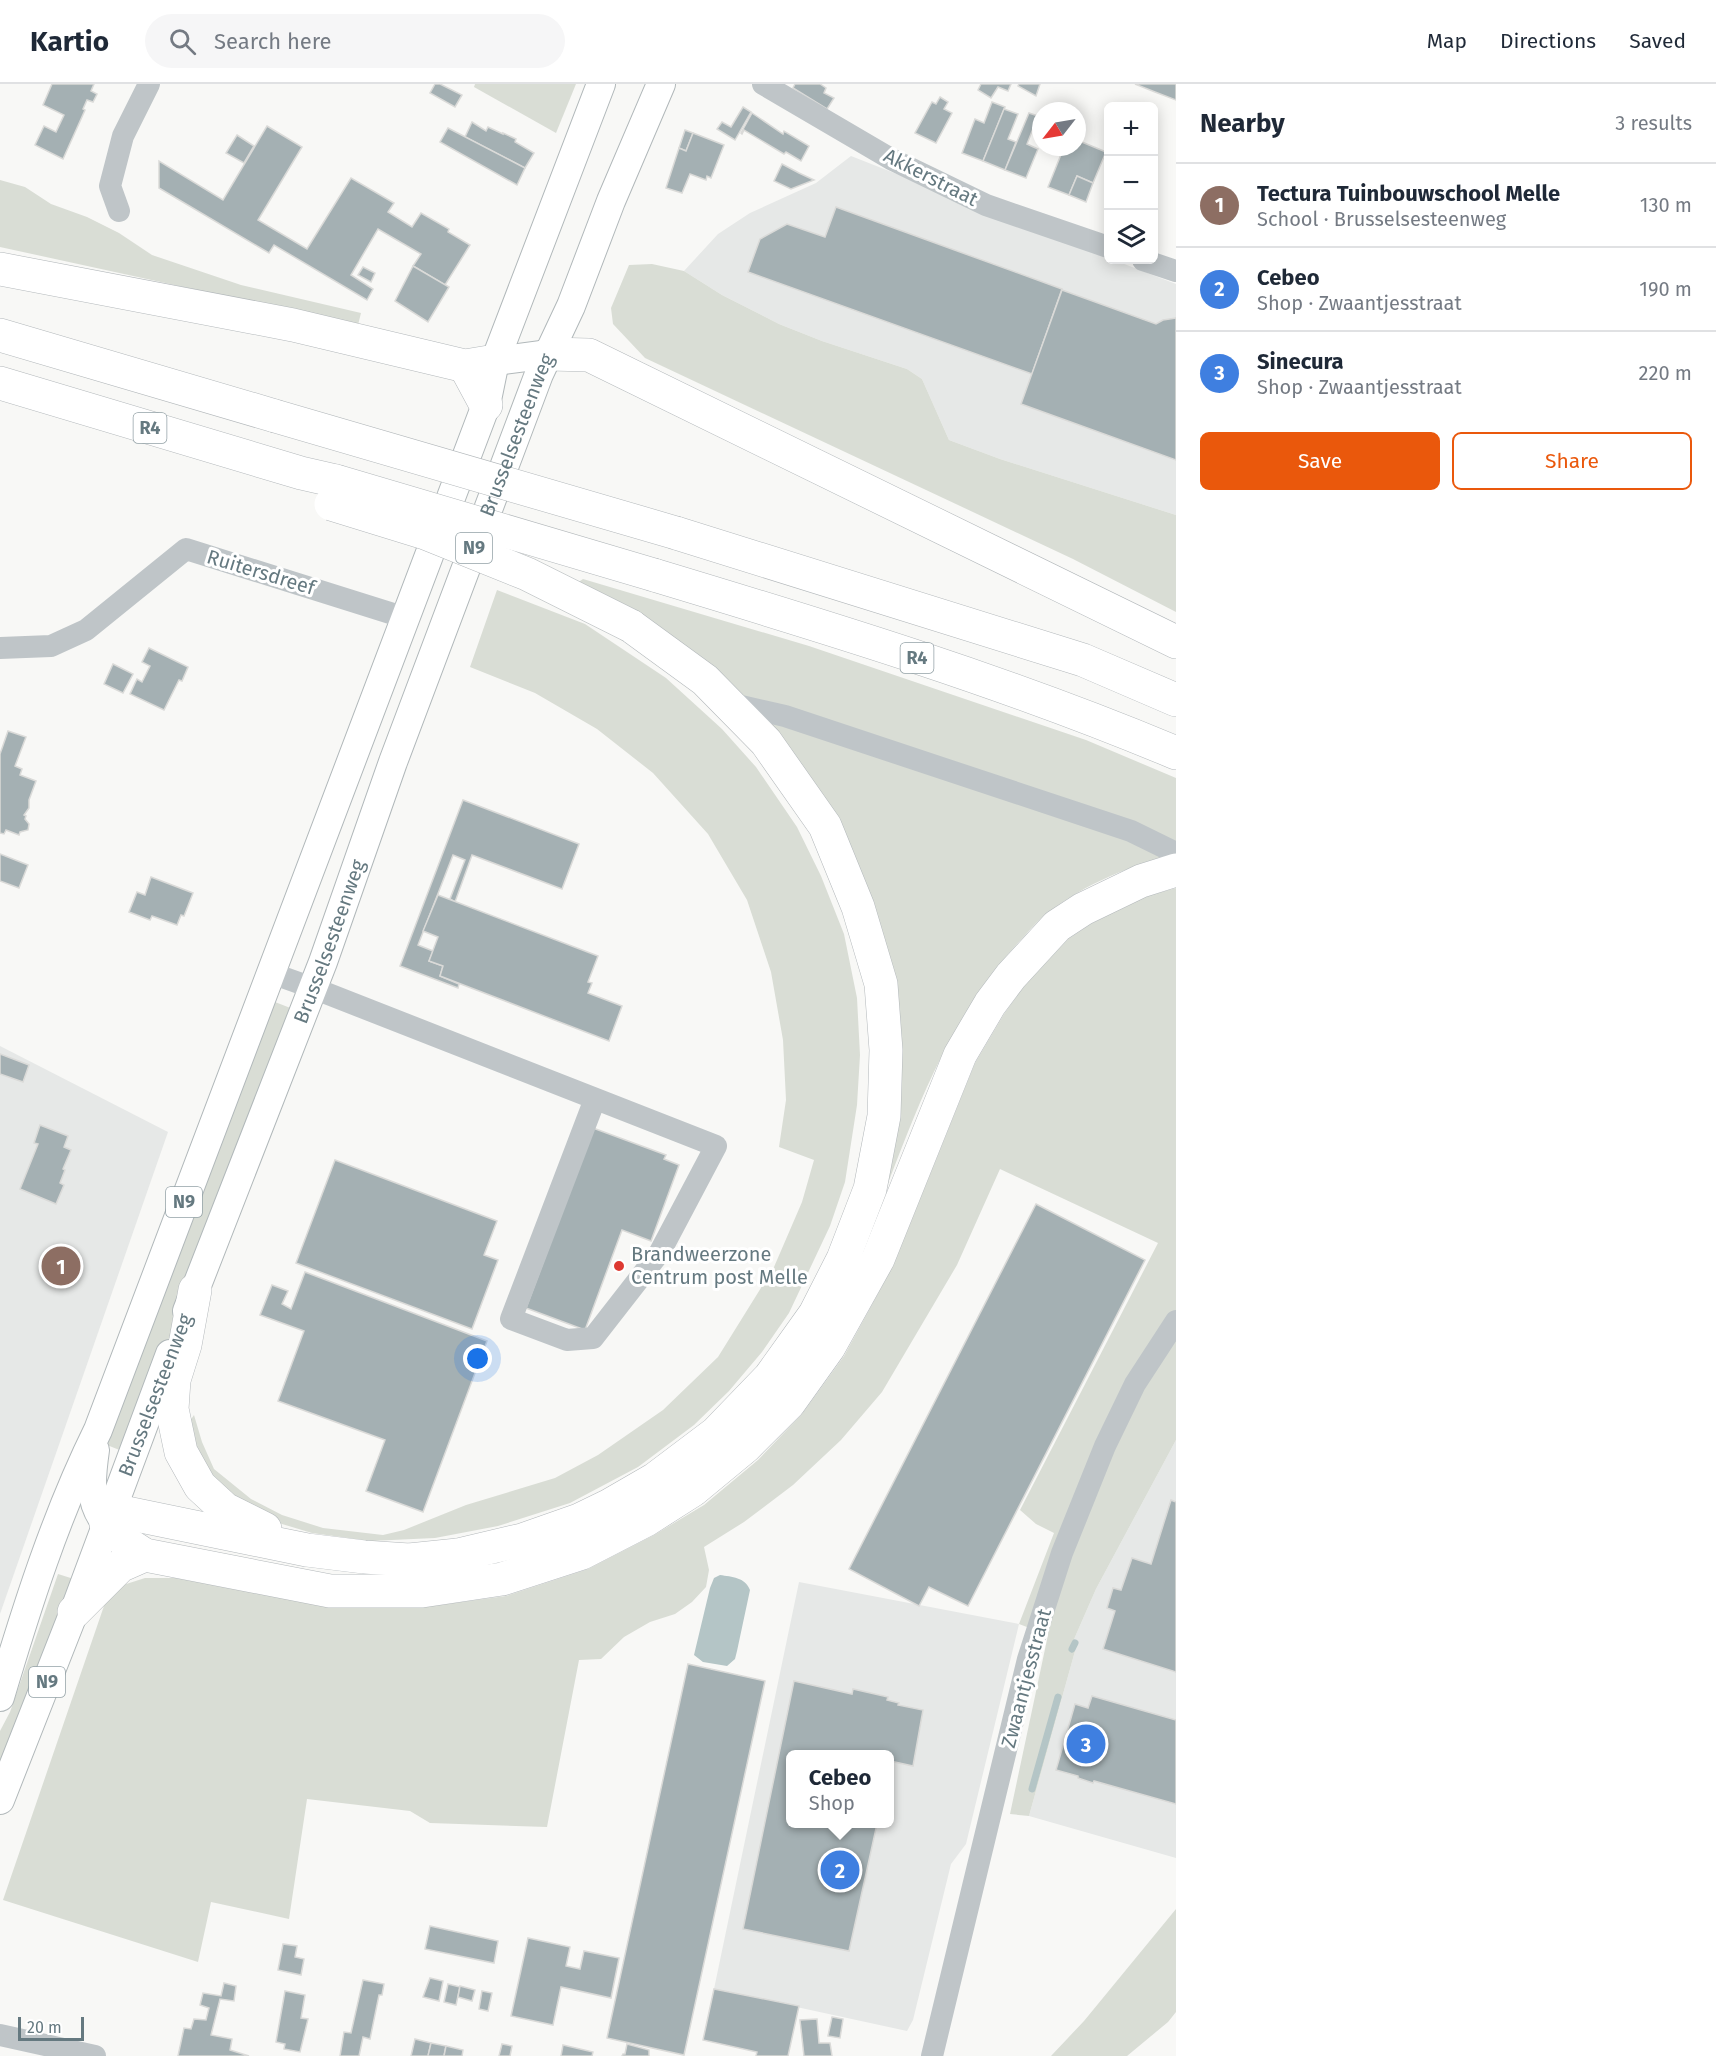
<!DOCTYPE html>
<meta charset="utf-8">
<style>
body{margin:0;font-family:"Fira Sans",sans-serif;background:#f6f6f7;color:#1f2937}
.controls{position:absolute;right:18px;top:18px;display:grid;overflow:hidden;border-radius:9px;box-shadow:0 3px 15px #0003}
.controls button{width:54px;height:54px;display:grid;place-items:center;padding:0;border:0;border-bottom:2px solid #e0e1e3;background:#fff;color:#1f2937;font:30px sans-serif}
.compass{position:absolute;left:1032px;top:18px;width:54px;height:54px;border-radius:50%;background:#fff;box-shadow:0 3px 15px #0003;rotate:239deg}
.scale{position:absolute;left:18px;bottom:15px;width:66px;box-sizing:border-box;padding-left:6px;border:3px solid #657980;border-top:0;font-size:16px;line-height:21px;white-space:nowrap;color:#657980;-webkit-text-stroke:4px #fff;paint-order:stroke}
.you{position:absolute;left:478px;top:1275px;width:21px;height:21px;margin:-15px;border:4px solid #fff;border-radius:50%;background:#1a73e8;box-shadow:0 0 0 9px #1a73e833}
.badge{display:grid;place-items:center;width:39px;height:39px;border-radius:50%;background:#ea580c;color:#fff;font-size:20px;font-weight:700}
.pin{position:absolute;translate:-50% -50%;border:3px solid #fff;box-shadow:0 2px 6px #0006}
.popup{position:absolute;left:786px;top:1666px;width:108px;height:78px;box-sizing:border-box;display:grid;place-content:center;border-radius:9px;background:#fff;filter:drop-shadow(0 2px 4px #0005);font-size:20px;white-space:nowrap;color:#747a83}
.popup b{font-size:22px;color:#1f2937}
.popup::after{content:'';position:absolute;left:50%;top:100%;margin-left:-12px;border:12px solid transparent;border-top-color:#fff}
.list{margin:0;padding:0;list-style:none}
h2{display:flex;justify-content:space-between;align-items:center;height:78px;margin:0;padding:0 24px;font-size:26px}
h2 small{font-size:20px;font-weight:400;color:#747a83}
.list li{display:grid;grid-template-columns:39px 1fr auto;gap:18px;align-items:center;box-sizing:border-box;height:84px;padding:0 24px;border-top:2px solid #e0e1e3}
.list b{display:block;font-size:22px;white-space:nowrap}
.list p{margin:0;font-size:20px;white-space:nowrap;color:#747a83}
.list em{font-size:20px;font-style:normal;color:#747a83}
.actions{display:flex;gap:12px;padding:18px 24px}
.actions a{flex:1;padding:14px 0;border:2px solid #ea580c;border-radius:9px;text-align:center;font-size:21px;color:#ea580c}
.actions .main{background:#ea580c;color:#fff}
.icon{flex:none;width:33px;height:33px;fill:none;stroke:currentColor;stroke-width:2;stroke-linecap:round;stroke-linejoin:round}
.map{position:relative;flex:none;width:1176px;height:1972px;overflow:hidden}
header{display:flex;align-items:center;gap:36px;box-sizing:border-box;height:84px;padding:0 30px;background:#fff;border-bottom:2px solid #e0e1e3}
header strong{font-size:28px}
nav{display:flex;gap:33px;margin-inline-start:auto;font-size:21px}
.search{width:420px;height:54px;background:#f6f6f7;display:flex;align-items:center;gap:15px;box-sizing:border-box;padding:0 21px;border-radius:33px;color:#747a83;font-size:22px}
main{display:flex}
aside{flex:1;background:#fff}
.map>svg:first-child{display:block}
.built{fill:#e6e8e7;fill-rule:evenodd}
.green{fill:#d9ddd5}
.water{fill:#b4c5c6}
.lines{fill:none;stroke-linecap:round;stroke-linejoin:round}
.stream{stroke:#b4c5c6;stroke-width:7}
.building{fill:#a4b0b3;stroke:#dadad8;stroke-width:1.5}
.major-casing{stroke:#b1b8ba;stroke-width:30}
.highway-casing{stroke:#b3b8bb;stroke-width:34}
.minor{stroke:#bfc5c8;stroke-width:22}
.major{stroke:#fff;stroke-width:28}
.highway{stroke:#fff;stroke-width:33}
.highway-bridge-casing{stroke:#b3b8bb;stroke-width:34;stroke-linecap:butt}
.highway-bridge{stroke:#fff;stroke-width:33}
.poi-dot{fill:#dd3931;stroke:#fff;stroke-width:2}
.labels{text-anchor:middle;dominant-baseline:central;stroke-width:6;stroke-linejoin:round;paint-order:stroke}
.shield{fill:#fff;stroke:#93a1a6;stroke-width:1.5}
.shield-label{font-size:18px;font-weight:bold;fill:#657980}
.street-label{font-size:20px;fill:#657980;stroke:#fff}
.poi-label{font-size:20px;fill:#657980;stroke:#fff;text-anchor:start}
</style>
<header>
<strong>Kartio</strong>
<div class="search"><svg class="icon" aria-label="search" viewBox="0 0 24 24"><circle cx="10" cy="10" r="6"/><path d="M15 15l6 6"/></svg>Search here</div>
<nav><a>Map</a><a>Directions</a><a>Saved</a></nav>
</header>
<main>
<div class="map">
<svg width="1176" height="1972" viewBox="0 0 1176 1972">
<rect width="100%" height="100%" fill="#f8f8f6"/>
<g class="built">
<path d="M 851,72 L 1108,173 L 1108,176 L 1114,176 L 1176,200 L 1176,431 L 1000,375 L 949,356 L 922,295 L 907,285 L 822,257 L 779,240 L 722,211 L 684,187 L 718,150 L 750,129 L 816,99 Z"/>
<path d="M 0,962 L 168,1048 L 0,1530 Z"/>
<path d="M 1176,1356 L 1176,1774 L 1029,1732 L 1077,1560 L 1073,1558 L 1075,1553 L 1096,1505 Z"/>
<path d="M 799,1498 L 1019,1540 L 966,1760 L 951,1780 L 913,1936 L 907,1947 L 714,1905 ZM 790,1670 L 890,1670 L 890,1740 L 790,1740 Z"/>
</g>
<g class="green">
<path d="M 475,0 L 576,0 L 556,49 L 474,3 Z"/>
<path d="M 0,96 L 25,103 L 51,120 L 87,133 L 119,149 L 152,171 L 241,201 L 361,229 L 358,241 L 0,163 Z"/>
<path d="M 652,180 L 684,187 L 722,211 L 779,240 L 822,257 L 907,285 L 922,295 L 949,356 L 1000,375 L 1176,431 L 1176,528 L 1073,475 L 645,274 L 613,240 L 611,224 L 629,181 Z"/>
<path d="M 583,495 L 809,562 L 1086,656 L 1176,694 L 1176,769 C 1131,782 1086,799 1049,828 C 1037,836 1027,850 1017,860 C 938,946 904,1061 862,1168 L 898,966 L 775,651 L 574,501 Z"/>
<path d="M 497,506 L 585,540 L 666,594 L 722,645 L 756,683 L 797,743 L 821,792 L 844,850 L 857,914 L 860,971 L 857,1021 L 845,1098 L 830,1142 L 789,1229 L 762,1268 L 729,1307 L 694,1341 L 638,1383 L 570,1419 L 498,1442 L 435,1454 L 370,1457 L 312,1449 L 262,1434 L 224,1412 L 196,1375 L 187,1341 L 194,1331 L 202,1358 L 214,1385 L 251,1415 L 282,1431 L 323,1444 L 383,1451 L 404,1446 L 466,1421 L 555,1394 L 598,1371 L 663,1326 L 718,1273 L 774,1183 L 802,1118 L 814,1076 L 779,1063 L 786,1016 L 783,956 L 771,888 L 747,816 L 708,750 L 653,689 L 597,645 L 535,609 L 470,583 Z"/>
<path d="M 1176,804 L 1176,1356 L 1096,1505 L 1075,1553 L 1073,1558 L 1077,1560 L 1029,1732 L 1010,1730 L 1048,1551 L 1019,1540 L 1054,1449 L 1036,1440 L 1020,1426 L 1158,1159 L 1000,1085 L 957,1181 L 882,1308 L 841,1356 L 793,1401 L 744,1438 L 704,1463 L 709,1486 L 706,1503 L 692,1518 L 675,1530 L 650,1538 L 624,1553 L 601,1575 L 579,1576 L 547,1743 L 430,1739 L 410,1727 L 307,1715 L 289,1835 L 211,1818 L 198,1878 L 3,1816 L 105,1519 L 120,1502 L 145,1494 L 176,1494 L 328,1523 L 424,1523 L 506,1512 L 588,1485 L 654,1451 L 704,1421 L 758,1376 L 802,1330 L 844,1272 L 893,1182 L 975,979 L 1004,930 L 1024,902 L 1068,855 L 1092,839 L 1147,812 Z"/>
<path d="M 275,918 L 293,925 L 127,1366 L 122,1367 L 107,1361 Z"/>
<path d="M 58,1490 L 77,1496 L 0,1701 L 0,1647 L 10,1628 Z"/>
<path d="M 1176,1825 L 1176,1928 L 1168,1938 L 1127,1972 L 1051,1972 L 1084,1937 Z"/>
</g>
<path class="water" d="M 720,1491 C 732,1493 745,1493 750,1506 L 737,1567 L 735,1575 L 727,1582 L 703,1578 L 694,1571 L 710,1504 L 714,1494 Z"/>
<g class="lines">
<g class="stream">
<path d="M 1072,1565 L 1075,1559"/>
<path d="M 1032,1705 L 1058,1613"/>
</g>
</g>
<g class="building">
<path d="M 52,0 L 94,0 L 91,7 L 97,10 L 93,18 L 87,16 L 83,25 L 85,26 L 63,75 L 35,61 L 44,42 L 56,48 L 64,31 L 43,21 Z"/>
<path d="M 435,0 L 440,0 L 462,11 L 455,23 L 430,9 Z"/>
<path d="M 795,0 L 820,0 L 826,4 L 824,9 L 834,14 L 827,25 L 793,4 Z"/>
<path d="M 981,0 L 1011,0 L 1008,7 L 998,3 L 991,14 L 978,6 Z"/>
<path d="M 1019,0 L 1040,0 L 1036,12 L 1018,2 Z"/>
<path d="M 1135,0 L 1176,0 L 1176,16 L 1155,8 Z"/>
<path d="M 940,13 L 948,18 L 944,25 L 952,29 L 936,59 L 915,49 L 932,18 L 936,20 Z"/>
<path d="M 992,18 L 1005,23 L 983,77 L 962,69 L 975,35 L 984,39 Z"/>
<path d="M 743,23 L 751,28 L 735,56 L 717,45 L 722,38 L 731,43 Z"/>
<path d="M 1004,25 L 1018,30 L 1008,55 L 1016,58 L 1005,86 L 983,77 Z"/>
<path d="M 752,29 L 783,50 L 784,47 L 809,62 L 801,77 L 786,68 L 784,70 L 744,46 L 742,50 L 741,49 Z"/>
<path d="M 1029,29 L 1038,32 L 1027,60 L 1038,65 L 1026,94 L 1005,86 Z"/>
<path d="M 472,38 L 486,47 L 488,43 L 503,50 L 503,49 L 516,55 L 515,58 L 534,69 L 525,84 L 465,53 Z"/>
<path d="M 267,42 L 302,63 L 258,136 L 307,165 L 351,94 L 394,119 L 388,128 L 412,143 L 421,129 L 449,145 L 448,148 L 470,161 L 445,201 L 413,182 L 421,170 L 378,145 L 351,191 L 373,205 L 367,216 L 274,161 L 269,169 L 159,104 L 159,77 L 223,116 Z"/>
<path d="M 448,44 L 525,84 L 517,101 L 440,58 Z"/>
<path d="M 685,46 L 693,49 L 686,67 L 679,64 Z"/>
<path d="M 693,49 L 724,61 L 711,94 L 707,92 L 706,96 L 690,90 L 682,109 L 666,104 L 679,64 L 686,67 Z"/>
<path d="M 237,51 L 254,62 L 244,79 L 226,69 Z"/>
<path d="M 1077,56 L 1106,68 L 1093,99 L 1077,92 L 1069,111 L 1048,103 L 1064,63 L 1077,63 Z"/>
<path d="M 782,80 L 799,89 L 814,96 L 791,105 L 774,97 Z"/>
<path d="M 1077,92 L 1093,99 L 1086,118 L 1069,111 Z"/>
<path d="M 836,123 L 1062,205 L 1032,290 L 748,188 L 760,155 L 787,140 L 825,153 Z"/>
<path d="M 413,182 L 449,203 L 428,238 L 395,217 Z"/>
<path d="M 363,183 L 375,189 L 371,198 L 358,191 Z"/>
<path d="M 1062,206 L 1156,240 L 1163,236 L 1176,234 L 1176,376 L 1021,320 Z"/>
<path d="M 149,564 L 188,583 L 182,597 L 179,596 L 164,626 L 130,610 L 137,595 L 142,598 L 150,582 L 142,578 Z"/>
<path d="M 113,580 L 133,590 L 123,609 L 104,600 Z"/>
<path d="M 8,647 L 26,653 L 15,682 L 22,685 L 20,691 L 36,697 L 29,716 L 29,724 L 24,731 L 26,732 L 25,735 L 29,740 L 28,746 L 20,748 L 19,751 L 6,746 L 4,750 L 0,749 L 0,670 Z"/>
<path d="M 463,716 L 579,760 L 562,805 L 472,771 L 455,818 L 450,815 L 465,776 L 453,771 L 418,861 L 433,867 L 429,877 L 443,882 L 440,892 L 459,900 L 458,904 L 400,882 Z"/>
<path d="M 0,770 L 28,781 L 19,804 L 0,797 Z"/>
<path d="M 151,793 L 193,809 L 184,832 L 181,831 L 177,841 L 152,832 L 150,836 L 129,828 L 137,808 L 145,811 Z"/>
<path d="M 438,811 L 598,872 L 588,898 L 592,899 L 588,909 L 622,922 L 609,957 L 440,892 L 443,882 L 429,877 L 438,853 L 423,847 Z"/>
<path d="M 0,970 L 29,981 L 23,998 L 0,990 Z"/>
<path d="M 40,1041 L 68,1052 L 64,1063 L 71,1066 L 63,1085 L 65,1086 L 60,1099 L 64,1101 L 56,1120 L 20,1105 L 38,1060 L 34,1059 Z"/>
<path d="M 593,1044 L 666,1071 L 664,1075 L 679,1081 L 651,1157 L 622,1146 L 585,1246 L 526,1224 Z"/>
<path d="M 335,1076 L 497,1137 L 484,1171 L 498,1176 L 472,1245 L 296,1179 Z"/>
<path d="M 1036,1120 L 1145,1176 L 968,1522 L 929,1503 L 919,1522 L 849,1485 Z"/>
<path d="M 305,1188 L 487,1257 L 423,1428 L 366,1407 L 385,1356 L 278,1317 L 304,1247 L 260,1231 L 272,1201 L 288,1207 L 282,1220 L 291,1225 Z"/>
<path d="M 1171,1416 L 1176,1418 L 1176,1588 L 1103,1565 L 1115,1527 L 1107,1524 L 1113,1504 L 1121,1506 L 1132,1474 L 1151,1480 Z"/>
<path d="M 688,1580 L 765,1597 L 684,1971 L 607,1954 Z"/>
<path d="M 794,1597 L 852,1610 L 853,1605 L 888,1613 L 887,1616 L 899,1619 L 898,1621 L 923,1626 L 913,1682 L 890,1677 L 890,1679 L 890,1670 L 790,1670 L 790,1740 L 877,1740 L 849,1867 L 743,1845 Z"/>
<path d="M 1092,1612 L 1176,1636 L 1176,1720 L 1094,1697 L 1093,1699 L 1078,1694 L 1078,1692 L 1056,1686 L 1075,1620 L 1088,1624 Z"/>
<path d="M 430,1842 L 498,1857 L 494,1879 L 425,1865 Z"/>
<path d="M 528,1854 L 570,1863 L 566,1882 L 580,1885 L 584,1867 L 619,1874 L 611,1914 L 561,1903 L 553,1941 L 511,1932 Z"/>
<path d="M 283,1860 L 297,1862 L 295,1873 L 304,1875 L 301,1891 L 278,1886 Z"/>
<path d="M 430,1894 L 443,1897 L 439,1917 L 423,1913 Z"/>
<path d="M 363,1896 L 384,1900 L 382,1911 L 379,1911 L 370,1955 L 363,1953 L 359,1972 L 340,1972 L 344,1948 L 351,1949 Z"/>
<path d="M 224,1899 L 236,1902 L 234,1917 L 220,1915 L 211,1951 L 232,1955 L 230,1966 L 249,1972 L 178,1972 L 184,1944 L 191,1945 L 194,1935 L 206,1936 L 209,1924 L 200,1921 L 203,1909 L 221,1912 Z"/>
<path d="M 448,1900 L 460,1903 L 456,1921 L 444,1918 Z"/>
<path d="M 460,1902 L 475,1906 L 472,1917 L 458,1913 Z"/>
<path d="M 714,1905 L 799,1922 L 788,1972 L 756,1972 L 757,1968 L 703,1956 Z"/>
<path d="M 285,1907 L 305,1911 L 301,1934 L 308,1935 L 300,1968 L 284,1965 L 285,1960 L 276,1958 Z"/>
<path d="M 482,1907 L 492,1909 L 488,1927 L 479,1925 Z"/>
<path d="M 832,1933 L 843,1935 L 840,1954 L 828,1952 Z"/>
<path d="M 817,1935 L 819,1959 L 830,1959 L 832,1972 L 804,1972 L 800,1936 Z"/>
<path d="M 415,1955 L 431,1959 L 428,1972 L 411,1972 Z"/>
<path d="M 431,1959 L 446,1962 L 444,1972 L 428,1972 Z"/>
<path d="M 502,1960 L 512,1962 L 510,1972 L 499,1972 Z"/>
<path d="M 627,1960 L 649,1966 L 649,1972 L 622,1972 L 623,1970 L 625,1970 Z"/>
<path d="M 563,1961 L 593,1968 L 592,1972 L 561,1972 Z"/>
<path d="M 446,1962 L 463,1966 L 462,1972 L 444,1972 Z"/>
</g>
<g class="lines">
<defs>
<g id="major">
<path d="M 495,277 L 549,270"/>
<path id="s1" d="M 187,1227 L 323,878 L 393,678 L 539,290 L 571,222 L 611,117 L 661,0"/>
<path d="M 95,1366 C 91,1394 88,1416 106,1440"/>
<path d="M 0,1613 C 27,1522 56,1431 98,1346 L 486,321 L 495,277 L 601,0"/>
<path d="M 0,1716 L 74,1528 L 170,1270"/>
</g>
<g id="highway">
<path d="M 0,185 L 293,241 L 465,282 L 495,277"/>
<path d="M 0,251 L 275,332"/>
<path d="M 549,270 L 589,271 L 1176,558"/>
<path d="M 465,282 L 486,321"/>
<path d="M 0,299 L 301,389 L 336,397"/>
<path d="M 676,449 L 1083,576 L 1176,616"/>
<path d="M 654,491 C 830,544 1007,598 1176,669"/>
<path d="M 195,1206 L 185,1261 L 174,1296 L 172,1325 L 181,1368 L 200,1402 L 225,1425 L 265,1445"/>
<path d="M 112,1426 L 307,1466 L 364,1473 L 409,1476 L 458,1471 L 522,1456 L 579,1436 L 610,1421 L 655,1395 L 716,1349 L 770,1293 L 815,1230 L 843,1175 L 870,1105 L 884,1032 L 886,966 L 881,900 L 858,823 L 825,742 L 766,658 L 705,596 L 631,542"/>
<path d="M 106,1440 L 128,1460 L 145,1471 L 330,1507 L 422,1507 L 502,1495 L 582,1469 L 646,1436 L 693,1406 L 745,1363 L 789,1319 L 829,1263 L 878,1175 L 960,971 L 990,920 L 1011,892 L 1057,842 L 1083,825 L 1141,797 L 1176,786"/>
<path d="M 74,1528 L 120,1482 L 145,1471"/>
</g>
</defs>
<use href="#major" class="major-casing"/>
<use href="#highway" class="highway-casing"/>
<g class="minor">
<path d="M 763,0 L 891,75 L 986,121 L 1108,163"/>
<path d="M 119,127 L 110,102 L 123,52 L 149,0"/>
<path d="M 1143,176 L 1176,187"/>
<path d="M 0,564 L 51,562 L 86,546 L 186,465 L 406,534"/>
<path d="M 728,619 L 785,632 L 1131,747 L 1176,769"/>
<path d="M 271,889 L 313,904 L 716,1062 L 660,1168 L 593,1254 L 567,1256 L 511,1235 L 595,1015"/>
<path d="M 0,1951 L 95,1972"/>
<path d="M 932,1972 L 1028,1575 L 1062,1469 L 1105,1362 L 1135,1300 L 1176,1237"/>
</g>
<use href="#major" class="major"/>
<use href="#highway" class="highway"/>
<defs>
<g id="highway-bridge">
<path d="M 275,332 L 676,449"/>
<path d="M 336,397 L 654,491"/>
<path d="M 331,420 L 425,449 L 527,490 L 631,542"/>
</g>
</defs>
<use href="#highway-bridge" class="highway-bridge-casing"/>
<use href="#highway-bridge" class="highway-bridge"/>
</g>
<circle class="poi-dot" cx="619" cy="1182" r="6"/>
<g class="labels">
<g class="shield">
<rect x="133.5" y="329" width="33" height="30" rx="4.5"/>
<rect x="456" y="449" width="36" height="30" rx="4.5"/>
<rect x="900.5" y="559" width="33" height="30" rx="4.5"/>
<rect x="166" y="1103" width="36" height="30" rx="4.5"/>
<rect x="29" y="1583" width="36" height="30" rx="4.5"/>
</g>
<g class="shield-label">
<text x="150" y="344">R4</text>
<text x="474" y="464">N9</text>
<text x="917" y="574">R4</text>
<text x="184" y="1118">N9</text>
<text x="47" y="1598">N9</text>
</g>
<g class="street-label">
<text transform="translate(931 93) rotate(27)">Akkerstraat</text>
<text stroke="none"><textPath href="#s1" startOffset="936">Brusselsesteenweg</textPath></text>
<text transform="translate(261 488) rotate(17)">Ruitersdreef</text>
<text stroke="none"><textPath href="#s1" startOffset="396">Brusselsesteenweg</textPath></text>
<text transform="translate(155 1311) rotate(-69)">Brusselsesteenweg</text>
<text transform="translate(1026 1594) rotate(-75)">Zwaantjesstraat</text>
</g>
<g class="poi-label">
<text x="631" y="1170">Brandweerzone<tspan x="631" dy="23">Centrum post Melle</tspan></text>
</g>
</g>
</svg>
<div class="controls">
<button>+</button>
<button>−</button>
<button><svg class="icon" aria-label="layers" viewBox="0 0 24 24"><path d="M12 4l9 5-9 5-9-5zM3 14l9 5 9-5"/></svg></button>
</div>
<svg class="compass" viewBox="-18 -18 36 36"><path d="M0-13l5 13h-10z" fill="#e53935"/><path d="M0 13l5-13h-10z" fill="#747a83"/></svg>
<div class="scale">20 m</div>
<div class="you"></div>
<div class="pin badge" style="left:61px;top:1182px;background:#8d6e63">1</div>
<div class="pin badge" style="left:840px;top:1786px;background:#3f7fe0">2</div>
<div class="popup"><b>Cebeo</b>Shop</div>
<div class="pin badge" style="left:1086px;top:1660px;background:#3f7fe0">3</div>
</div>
<aside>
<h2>Nearby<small>3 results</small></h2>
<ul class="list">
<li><span class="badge" style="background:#8d6e63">1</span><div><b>Tectura Tuinbouwschool Melle</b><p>School · Brusselsesteenweg</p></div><em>130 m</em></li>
<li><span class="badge" style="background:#3f7fe0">2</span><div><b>Cebeo</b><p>Shop · Zwaantjesstraat</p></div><em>190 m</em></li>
<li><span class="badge" style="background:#3f7fe0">3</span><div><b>Sinecura</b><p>Shop · Zwaantjesstraat</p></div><em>220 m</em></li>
</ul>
<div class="actions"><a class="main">Save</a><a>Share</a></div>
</aside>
</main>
